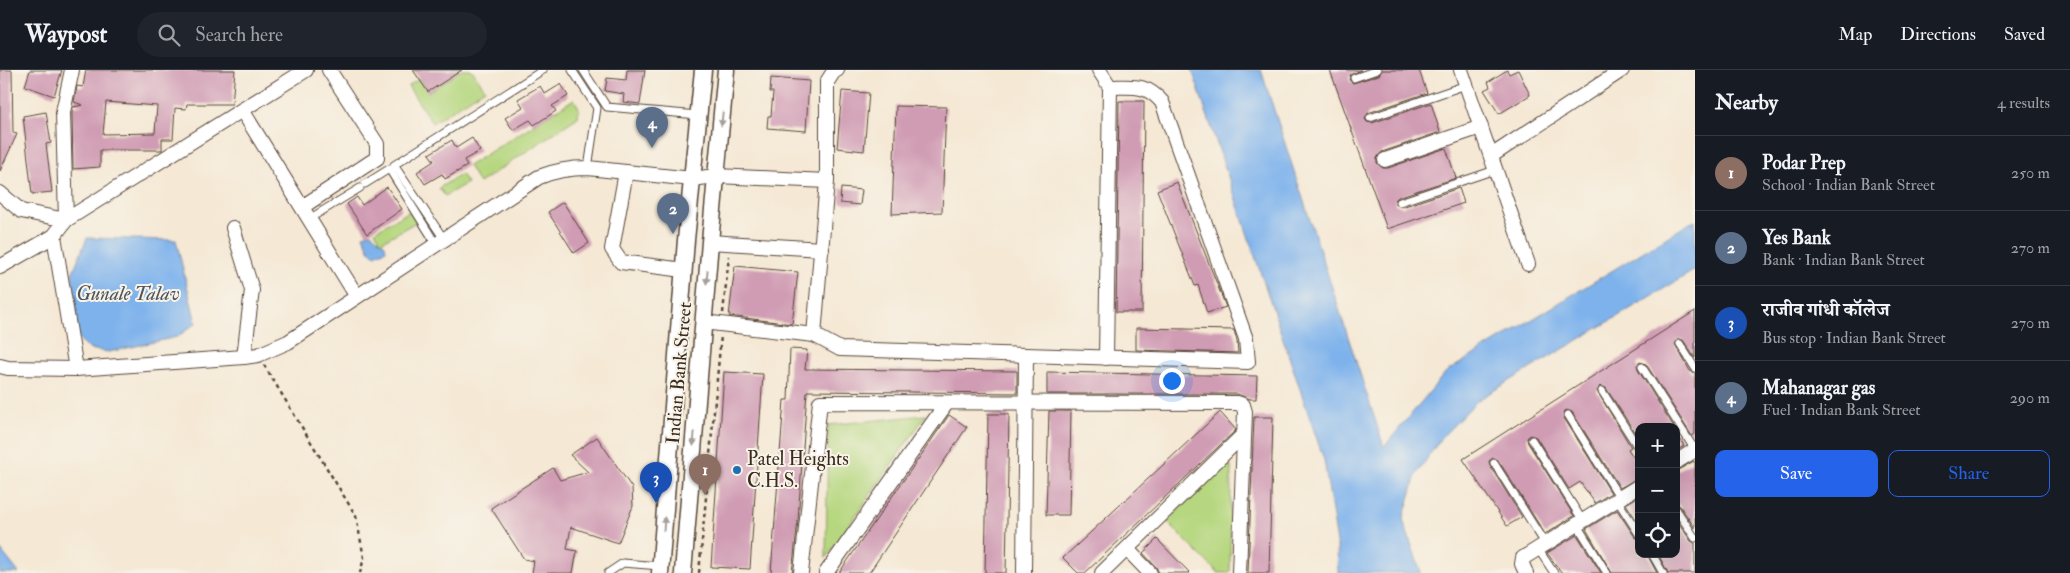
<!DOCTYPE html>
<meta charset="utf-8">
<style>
body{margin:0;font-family:"IM FELL Double Pica","Noto Serif Devanagari",serif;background:#20242c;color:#f1f3f6}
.controls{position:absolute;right:15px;bottom:15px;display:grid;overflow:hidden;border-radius:10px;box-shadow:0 5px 20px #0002}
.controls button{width:45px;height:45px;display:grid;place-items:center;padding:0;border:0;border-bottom:1px solid #363941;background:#171b24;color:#f1f3f6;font:25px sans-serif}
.you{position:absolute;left:1171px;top:310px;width:18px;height:18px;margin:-12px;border:4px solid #fff;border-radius:50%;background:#1a73e8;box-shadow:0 0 0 8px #1a73e833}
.badge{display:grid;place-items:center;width:32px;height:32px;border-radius:50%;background:#2563eb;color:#fff;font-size:16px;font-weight:700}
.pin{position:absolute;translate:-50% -41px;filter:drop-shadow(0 1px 2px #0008)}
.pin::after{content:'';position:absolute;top:26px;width:18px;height:15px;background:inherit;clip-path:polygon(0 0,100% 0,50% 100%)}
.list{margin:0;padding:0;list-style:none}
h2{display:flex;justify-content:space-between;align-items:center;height:65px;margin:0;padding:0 20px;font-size:21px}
h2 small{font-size:16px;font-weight:400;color:#9ea1a6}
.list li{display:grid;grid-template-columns:32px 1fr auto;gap:15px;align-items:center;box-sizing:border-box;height:75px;padding:0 20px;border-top:1px solid #363941}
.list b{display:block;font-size:19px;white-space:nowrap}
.list p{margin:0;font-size:16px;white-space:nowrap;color:#9ea1a6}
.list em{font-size:16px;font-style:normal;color:#9ea1a6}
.actions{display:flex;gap:10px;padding:15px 20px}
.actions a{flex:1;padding:11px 0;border:1px solid #2563eb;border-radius:10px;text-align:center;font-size:18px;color:#2563eb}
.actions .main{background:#2563eb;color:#fff}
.icon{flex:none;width:28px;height:28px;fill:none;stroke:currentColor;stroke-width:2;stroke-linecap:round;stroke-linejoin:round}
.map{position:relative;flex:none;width:1695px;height:503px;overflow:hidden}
header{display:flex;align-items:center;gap:30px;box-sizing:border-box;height:70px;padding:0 25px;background:#171b24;border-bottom:1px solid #363941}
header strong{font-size:24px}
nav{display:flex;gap:28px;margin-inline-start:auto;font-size:18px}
.search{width:350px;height:45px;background:#20242c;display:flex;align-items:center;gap:12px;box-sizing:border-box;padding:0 18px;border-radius:28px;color:#9ea1a6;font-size:19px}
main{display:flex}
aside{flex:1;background:#171b24}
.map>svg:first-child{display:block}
.green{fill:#b6d77f;stroke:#78804e}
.water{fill:#7eb2ec;stroke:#5c6e85}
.building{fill:#d09cb4;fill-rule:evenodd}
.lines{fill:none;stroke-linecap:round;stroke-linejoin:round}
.service-casing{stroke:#574639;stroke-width:9}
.minor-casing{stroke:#574639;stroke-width:16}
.tertiary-casing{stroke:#574639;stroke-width:19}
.path{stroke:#574639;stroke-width:2.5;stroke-dasharray:4 4;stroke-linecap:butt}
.service{stroke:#fff;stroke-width:7}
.minor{stroke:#fff;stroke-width:14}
.tertiary{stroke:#fff;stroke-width:16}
.oneway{fill:#a79f9a}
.poi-dot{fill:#1f6fb2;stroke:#f7f3e8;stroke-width:2}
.labels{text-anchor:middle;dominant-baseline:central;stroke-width:4;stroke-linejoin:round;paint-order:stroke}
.street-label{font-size:19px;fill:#3b2a1e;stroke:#f7f3e8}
.poi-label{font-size:19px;fill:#3b2a1e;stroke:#f7f3e8;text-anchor:start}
.water-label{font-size:20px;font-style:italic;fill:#4f535c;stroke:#f7f3e8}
</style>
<header>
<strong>Waypost</strong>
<div class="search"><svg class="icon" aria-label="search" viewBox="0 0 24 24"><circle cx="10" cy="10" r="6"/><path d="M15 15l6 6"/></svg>Search here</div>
<nav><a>Map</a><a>Directions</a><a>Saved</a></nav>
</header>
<main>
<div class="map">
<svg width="1695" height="503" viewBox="0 0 1695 503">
<rect width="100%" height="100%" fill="#f7f3e8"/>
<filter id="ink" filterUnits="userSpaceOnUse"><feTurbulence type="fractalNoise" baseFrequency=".02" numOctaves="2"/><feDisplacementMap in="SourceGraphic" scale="10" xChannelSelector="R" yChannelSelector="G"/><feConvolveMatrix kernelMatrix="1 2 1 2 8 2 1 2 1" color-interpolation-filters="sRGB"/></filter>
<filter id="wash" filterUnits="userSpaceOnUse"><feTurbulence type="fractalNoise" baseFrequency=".0096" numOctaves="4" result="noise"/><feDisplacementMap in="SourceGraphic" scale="20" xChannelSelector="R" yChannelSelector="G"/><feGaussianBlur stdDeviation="1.12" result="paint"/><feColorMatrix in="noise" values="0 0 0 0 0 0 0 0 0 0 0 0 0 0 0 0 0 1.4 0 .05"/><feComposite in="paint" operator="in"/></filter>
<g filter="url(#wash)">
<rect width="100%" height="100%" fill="#f5e8d4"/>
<g class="green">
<path d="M 450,0 L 472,0 L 485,19 L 432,53 L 408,16 L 419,9 L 428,22 L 453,6 Z"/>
<path d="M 574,29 L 579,38 L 578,47 L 479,113 L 468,96 Z"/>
<path d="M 461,104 L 467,113 L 445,126 L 439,118 Z"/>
<path d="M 410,141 L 416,152 L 381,172 L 375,161 Z"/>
<path d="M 926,345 L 826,488 L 828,355 Z"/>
<path d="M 1223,393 L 1231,396 L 1230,503 L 1218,503 L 1167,452 Z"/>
</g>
<g class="water">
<path d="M 1192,0 L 1261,0 L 1384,377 L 1446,302 L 1695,150 L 1695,200 L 1478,330 L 1441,368 L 1416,405 L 1403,450 L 1421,503 L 1338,503 L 1337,473 L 1324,390 Z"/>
<path d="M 371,163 L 385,175 L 386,180 L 375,185 L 370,182 L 363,165 Z"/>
<path d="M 87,168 L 176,170 L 196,253 L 177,267 L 109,282 L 89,279 L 78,268 L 72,204 Z"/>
<path d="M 0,479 L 19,503 L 0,503 Z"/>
</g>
<g id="blocks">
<g class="building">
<path d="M 0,0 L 12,0 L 13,63 L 17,64 L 0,101 Z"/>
<path d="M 30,0 L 62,0 L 54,26 L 25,16 Z"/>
<path d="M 86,0 L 235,0 L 232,34 L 187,34 L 186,39 L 175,38 L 173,69 L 162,69 L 162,80 L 100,80 L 100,97 L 73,99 L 72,43 L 73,37 L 83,35 L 74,32 L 77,16 L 83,17 ZM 106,32 L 157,36 L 155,63 L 103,64 Z"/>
<path d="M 413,0 L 462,0 L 428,22 Z"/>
<path d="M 627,0 L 645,0 L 640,34 L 623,32 L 624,24 L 605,21 L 607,8 L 626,10 Z"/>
<path d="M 1330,0 L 1361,0 L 1350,5 L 1349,10 L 1353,13 L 1379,5 L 1382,0 L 1419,0 L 1427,23 L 1368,43 L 1365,49 L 1367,52 L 1372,53 L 1431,33 L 1440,62 L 1382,82 L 1377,88 L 1377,93 L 1383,98 L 1388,98 L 1446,78 L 1456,108 L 1398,127 L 1395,130 L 1395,134 L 1402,137 L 1459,118 L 1464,133 L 1387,159 Z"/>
<path d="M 1507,0 L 1509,4 L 1518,0 L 1530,25 L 1499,44 L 1484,20 L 1490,17 L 1488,12 Z"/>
<path d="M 771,8 L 809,11 L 806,61 L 767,58 L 768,46 L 771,46 L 773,22 L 770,22 Z"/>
<path d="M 561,14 L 568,26 L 552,36 L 556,41 L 534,55 L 530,50 L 513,60 L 505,48 L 523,37 L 518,29 L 540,16 L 545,24 Z"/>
<path d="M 842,21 L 869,23 L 864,81 L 837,78 Z"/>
<path d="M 1119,31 L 1144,31 L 1142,242 L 1116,242 Z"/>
<path d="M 896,36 L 946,37 L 942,142 L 892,144 Z"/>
<path d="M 46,42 L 51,73 L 46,74 L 52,122 L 32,124 L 23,46 Z"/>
<path d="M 472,68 L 480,81 L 464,90 L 467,96 L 445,109 L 442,104 L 425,114 L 417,102 L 434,91 L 429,84 L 452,70 L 456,78 Z"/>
<path d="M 1177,112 L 1226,237 L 1207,243 L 1198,215 L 1195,216 L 1157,120 Z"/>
<path d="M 387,117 L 402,139 L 367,164 L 347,134 L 357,127 L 362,135 Z"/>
<path d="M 841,118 L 862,120 L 860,135 L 840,133 Z"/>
<path d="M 563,132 L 589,173 L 574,183 L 548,142 Z"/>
<path d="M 735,196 L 798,202 L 792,254 L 729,246 Z"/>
<path d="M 1695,241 L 1695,288 L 1683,270 L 1678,269 L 1675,274 L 1690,301 L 1695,303 L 1695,364 L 1692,366 L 1646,294 L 1640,292 L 1637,295 L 1638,300 L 1674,357 L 1639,357 L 1639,369 L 1606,318 L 1600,316 L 1597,321 L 1631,377 L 1628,379 L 1639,396 L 1639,407 L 1620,418 L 1572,342 L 1566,340 L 1563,343 L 1564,348 L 1611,423 L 1595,433 L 1580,412 L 1569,419 L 1536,367 L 1530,365 L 1527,368 L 1528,373 L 1574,446 L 1545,464 L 1498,390 L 1493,388 L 1489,391 L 1490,396 L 1522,447 L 1507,456 L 1463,389 Z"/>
<path d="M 1136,258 L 1234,260 L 1237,271 L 1238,283 L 1136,280 Z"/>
<path d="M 790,279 L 807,280 L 805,299 L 1017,301 L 1017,323 L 807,321 L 798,450 L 792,503 L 771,503 L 784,330 L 788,330 Z"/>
<path d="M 724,302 L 763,304 L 750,499 L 711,497 Z"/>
<path d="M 1047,302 L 1257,306 L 1256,329 L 1250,329 L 1237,324 L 1047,324 Z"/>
<path d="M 1049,341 L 1071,341 L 1069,445 L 1046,445 Z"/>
<path d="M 1220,342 L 1236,360 L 1085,503 L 1078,503 L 1063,488 Z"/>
<path d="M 988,344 L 1009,344 L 1006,503 L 985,503 Z"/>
<path d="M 949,345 L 967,357 L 869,503 L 839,503 Z"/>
<path d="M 1254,347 L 1273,347 L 1269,503 L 1248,503 Z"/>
<path d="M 1676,361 L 1684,376 L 1676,381 Z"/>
<path d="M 597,367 L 632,418 L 633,436 L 618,473 L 571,457 L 567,479 L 577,481 L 573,503 L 532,503 L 534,491 L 524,489 L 491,438 L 553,398 L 560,410 L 588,402 L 570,385 Z"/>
<path d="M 1694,391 L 1695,393 L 1695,458 L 1680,436 L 1676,434 L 1676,401 Z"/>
<path d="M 1639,426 L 1639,454 L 1626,434 Z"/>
<path d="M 1617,440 L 1635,467 L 1639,469 L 1639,484 L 1647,484 L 1657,503 L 1612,503 L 1586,459 Z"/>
<path d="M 1676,449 L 1691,471 L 1695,473 L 1695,503 L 1668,503 L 1658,484 L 1676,484 Z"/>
<path d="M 1577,465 L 1601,503 L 1562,503 L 1547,483 Z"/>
<path d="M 1157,469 L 1190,503 L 1159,503 L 1156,497 L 1143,483 Z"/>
</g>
</g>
</g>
<g filter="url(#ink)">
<use href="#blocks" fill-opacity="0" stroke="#574639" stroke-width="1"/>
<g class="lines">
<defs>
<g id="service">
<path d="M 572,0 L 597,38 L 588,98"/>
<path d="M 583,0 L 607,37 L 698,45"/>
<path d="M 1354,8 L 1377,0"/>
<path d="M 1370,48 L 1466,15"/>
<path d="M 365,114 L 389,99 L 436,174"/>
<path d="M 1400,132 L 1495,100"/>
<path d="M 309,149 L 360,118"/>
<path d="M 444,169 L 394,95 L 543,0"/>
<path d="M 1680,274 L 1695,298"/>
<path d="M 1642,297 L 1695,380"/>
<path d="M 1602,321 L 1639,379"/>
<path d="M 1568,345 L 1620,428"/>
<path d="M 1532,370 L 1583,451"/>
<path d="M 1494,393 L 1546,475"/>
<path d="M 1617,430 L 1639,464"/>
<path d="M 1676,439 L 1695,468"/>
<path d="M 1577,455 L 1607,503"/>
<path d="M 1538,479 L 1554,503"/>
<path d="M 1652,484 L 1663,503"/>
<path d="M 608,503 L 623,493 L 660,496"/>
</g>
<g id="minor">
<path d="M 306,0 L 66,150 L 54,166 L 76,299 L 244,287 L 258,285 L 288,272 L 539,107 C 556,100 570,98 588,98 L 692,109 L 716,106 L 827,111"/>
<path d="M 1099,0 L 1110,17 L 1106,288"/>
<path d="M 1461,0 L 1528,194"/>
<path d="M 242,40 L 356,225"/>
<path d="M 1491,86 L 1622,0"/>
<path d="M 1385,90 L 1481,57"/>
<path d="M 626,102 L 612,179 L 621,192 L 684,200"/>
<path d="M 0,123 L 21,141 L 66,150"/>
<path d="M 302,137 L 377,88 L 377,74 L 329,0"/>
<path d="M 66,150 L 63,42 L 72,0"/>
<path d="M 233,158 L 252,220 L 244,287"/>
<path d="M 710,172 L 822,179"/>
<path d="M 0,197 L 54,166"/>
<path d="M 703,252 L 814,265 L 840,279 L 1248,292 L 1246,269 L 1162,32 C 1146,13 1132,17 1110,17"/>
<path d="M 814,265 L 827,111 L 827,12 L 834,1 L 837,0"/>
<path d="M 0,296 L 8,298 L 76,299"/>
<path d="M 1676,392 L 1695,380"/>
<path d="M 1127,479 L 1150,503"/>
<path d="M 801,503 L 820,332 L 1237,333 L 1243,335 L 1245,342 L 1239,503"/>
<path d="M 826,503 L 946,334"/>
<path d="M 1024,503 L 1026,286"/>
<path d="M 1102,503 L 1244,364"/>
<path d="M 1526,503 L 1522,494 L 1523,488 L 1639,416"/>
</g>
<g id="tertiary">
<path d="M 660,503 L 686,170 L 703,0"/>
<path d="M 683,503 L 710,172 L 726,0"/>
</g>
</defs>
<use href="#service" class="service-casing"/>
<use href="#minor" class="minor-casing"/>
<use href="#tertiary" class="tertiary-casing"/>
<g class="path">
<path d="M 723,243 L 729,186"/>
<path d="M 264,295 L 356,446 L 364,488 L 360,503"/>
<path d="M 699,503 L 721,266"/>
</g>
<use href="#service" class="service"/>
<use href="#minor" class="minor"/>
<use href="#tertiary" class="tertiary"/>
</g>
<defs><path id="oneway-solid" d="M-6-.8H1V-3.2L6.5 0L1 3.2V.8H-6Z" transform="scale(1.25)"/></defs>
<g class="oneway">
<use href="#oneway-solid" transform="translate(722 49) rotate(96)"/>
<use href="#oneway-solid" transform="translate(707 207) rotate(95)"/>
<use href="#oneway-solid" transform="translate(694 369) rotate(95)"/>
<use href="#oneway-solid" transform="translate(664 454) rotate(-86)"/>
</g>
</g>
<circle class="poi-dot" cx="737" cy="400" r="5"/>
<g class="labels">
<g class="street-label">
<text transform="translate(679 303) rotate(-85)">Indian Bank Street</text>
</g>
<g class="poi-label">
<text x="747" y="389">Patel Heights<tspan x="747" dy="22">C.H.S.</tspan></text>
</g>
<g class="water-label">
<text x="128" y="223">Gunale Talav</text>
</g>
</g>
</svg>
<div class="controls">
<button>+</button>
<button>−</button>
<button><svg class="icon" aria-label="locate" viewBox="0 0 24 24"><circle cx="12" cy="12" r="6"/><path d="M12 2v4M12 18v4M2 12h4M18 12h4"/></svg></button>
</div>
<div class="you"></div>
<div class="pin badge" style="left:705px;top:425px;background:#8d6e63">1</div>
<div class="pin badge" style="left:673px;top:164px;background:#5c6f8a">2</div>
<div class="pin badge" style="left:656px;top:433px;background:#1a4fb4">3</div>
<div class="pin badge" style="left:652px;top:78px;background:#5c6f8a">4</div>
</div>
<aside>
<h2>Nearby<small>4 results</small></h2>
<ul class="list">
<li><span class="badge" style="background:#8d6e63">1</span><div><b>Podar Prep</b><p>School · Indian Bank Street</p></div><em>250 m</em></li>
<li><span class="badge" style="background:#5c6f8a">2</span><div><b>Yes Bank</b><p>Bank · Indian Bank Street</p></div><em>270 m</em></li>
<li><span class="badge" style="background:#1a4fb4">3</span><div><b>राजीव गांधी कॉलेज</b><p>Bus stop · Indian Bank Street</p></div><em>270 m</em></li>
<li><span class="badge" style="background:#5c6f8a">4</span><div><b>Mahanagar gas</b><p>Fuel · Indian Bank Street</p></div><em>290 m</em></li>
</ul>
<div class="actions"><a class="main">Save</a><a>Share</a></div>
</aside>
</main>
